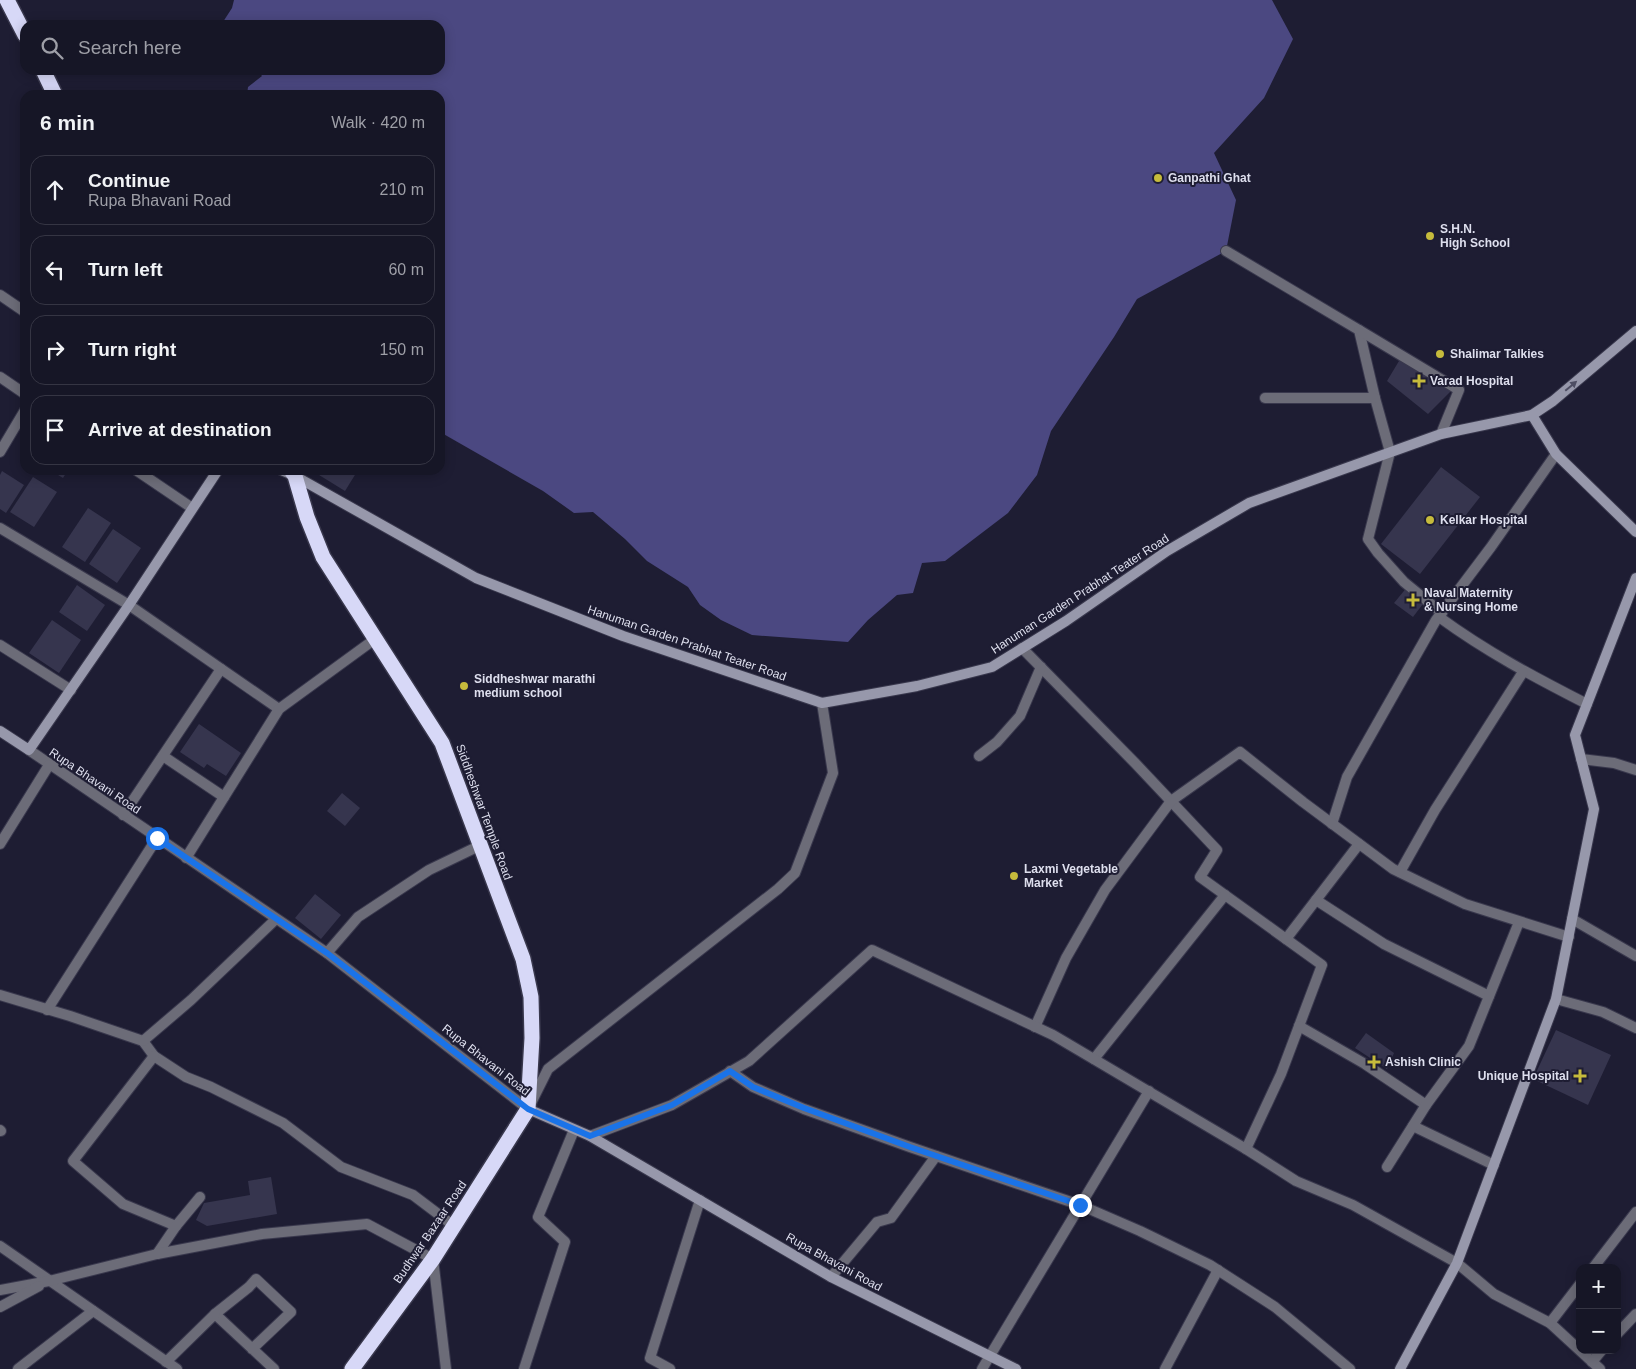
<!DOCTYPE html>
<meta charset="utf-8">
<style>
body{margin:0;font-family:Arial,sans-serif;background:#1f1f2e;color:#f1f3f6}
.controls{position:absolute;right:15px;bottom:15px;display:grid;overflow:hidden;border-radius:10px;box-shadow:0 2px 12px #0003}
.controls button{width:45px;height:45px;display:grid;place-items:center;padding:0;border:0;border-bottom:1px solid #353543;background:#161626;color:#f1f3f6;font:25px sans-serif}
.stop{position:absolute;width:15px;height:15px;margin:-11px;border:4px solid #1a73e8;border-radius:50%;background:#fff}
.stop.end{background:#1a73e8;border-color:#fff;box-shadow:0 1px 5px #0008}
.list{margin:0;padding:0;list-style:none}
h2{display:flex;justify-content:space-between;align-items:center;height:65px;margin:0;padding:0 20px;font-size:21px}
h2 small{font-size:16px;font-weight:400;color:#9e9fa7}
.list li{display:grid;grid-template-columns:32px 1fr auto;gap:15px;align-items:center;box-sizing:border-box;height:70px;margin:0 10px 10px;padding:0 10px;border:1px solid #353543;border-radius:15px}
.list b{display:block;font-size:19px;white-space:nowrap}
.list p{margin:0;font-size:16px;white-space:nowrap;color:#9e9fa7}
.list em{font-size:16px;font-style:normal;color:#9e9fa7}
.icon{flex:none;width:28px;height:28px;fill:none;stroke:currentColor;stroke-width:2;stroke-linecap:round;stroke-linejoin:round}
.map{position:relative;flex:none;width:1636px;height:1369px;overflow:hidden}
.search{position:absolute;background:#161626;box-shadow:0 2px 12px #0003;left:20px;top:20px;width:425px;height:55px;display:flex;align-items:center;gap:12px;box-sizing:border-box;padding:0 18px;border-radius:15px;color:#9e9fa7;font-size:19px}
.panel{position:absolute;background:#161626;box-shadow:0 2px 12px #0003;left:20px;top:90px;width:425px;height:385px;border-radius:15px}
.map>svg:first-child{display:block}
.water{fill:#4b4881}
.building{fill:#36354e}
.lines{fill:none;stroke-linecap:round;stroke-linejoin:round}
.street-casing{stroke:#39384d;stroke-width:12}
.secondary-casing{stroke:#39384d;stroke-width:12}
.highway-casing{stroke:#39384d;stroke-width:18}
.street{stroke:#6c6c78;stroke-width:10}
.secondary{stroke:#9798ab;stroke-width:10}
.highway{stroke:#d7d8f7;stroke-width:15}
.oneway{fill:#4e4e63}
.route{stroke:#1a73e8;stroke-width:6}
.poi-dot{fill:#c6bb3c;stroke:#1e1d33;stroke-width:2}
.labels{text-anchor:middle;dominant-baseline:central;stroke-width:4;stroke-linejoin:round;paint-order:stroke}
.poi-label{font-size:12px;font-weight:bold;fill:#dedfee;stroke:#1e1d33;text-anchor:start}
.street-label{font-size:12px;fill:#dedfee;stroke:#1e1d33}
</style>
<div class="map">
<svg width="1636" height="1369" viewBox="0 0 1636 1369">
<rect width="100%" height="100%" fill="#1e1d33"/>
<path class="water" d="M 234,0 L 1272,0 L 1293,39 L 1264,98 L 1214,153 L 1236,200 L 1226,251 L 1137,299 L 1114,337 L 1051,431 L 1037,475 L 1008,513 L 945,561 L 922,563 L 913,593 L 897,595 L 868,620 L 848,642 L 752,635 L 721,620 L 700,605 L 688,587 L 647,561 L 625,539 L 593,512 L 574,513 L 543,491 L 440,432 L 440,95 L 247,95 L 248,87 L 262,76 L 257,70 L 440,70 L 440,25 L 221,25 L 232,8 Z"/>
<g class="building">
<path d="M 1402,356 L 1452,390 L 1428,414 L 1387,381 Z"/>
<path d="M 1441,467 L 1480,497 L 1420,574 L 1381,544 Z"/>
<path d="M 50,470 L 68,470 L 63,478 Z"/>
<path d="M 311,470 L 358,470 L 345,491 Z"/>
<path d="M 2,471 L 24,485 L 6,513 L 0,509 L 0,475 Z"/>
<path d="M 33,477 L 57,492 L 34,527 L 10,512 Z"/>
<path d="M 88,508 L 111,523 L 85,562 L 62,547 Z"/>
<path d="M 113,529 L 141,548 L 117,583 L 89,564 Z"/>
<path d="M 77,585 L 105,605 L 87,631 L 59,612 Z"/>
<path d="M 1408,586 L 1426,600 L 1413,617 L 1394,603 Z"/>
<path d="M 52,620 L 81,640 L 59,673 L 29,653 Z"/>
<path d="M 199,724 L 241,753 L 226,776 L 207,764 L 204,768 L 180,752 Z"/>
<path d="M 342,793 L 360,808 L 345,826 L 327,811 Z"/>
<path d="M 315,894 L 341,915 L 321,939 L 295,918 Z"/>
<path d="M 1556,1030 L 1611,1055 L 1588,1105 L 1533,1079 Z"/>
<path d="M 1366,1033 L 1394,1053 L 1387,1069 L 1355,1048 Z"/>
<path d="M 271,1177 L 277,1214 L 207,1226 L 196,1220 L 204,1203 L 250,1195 L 248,1181 Z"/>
</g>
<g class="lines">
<defs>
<g id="street">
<path d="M 1226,251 L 1359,330 L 1375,398 L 1390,452 L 1368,539 L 1378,553 L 1404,582 L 1442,613"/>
<path d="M 0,295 L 25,312"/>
<path d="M 1359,330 L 1459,390 L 1441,434"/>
<path d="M 0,377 L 25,394"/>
<path d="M 1265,398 L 1375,398"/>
<path d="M 0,452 L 25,410"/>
<path d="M 136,470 L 192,508"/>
<path d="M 0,528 L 129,605 L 279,709"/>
<path d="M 1439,617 C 1487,652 1534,677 1587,704"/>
<path d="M 0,645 L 71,690"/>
<path d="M 1022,648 L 1135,763 L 1217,850 L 1200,877 L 1322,965 L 1281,1074 L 1246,1149"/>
<path d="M 29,750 L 327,953 L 528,1109 L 548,1069 L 778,889 L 795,873 L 833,773 L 822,703"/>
<path d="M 163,756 L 224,797"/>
<path d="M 979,756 L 997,742 L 1020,716 L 1041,667"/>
<path d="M 1581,759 L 1614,763 L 1636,770"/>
<path d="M 123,815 L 221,669"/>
<path d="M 1332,824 L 1347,777 L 1436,620 L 1491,547 L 1556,454"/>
<path d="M 0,844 L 49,765"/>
<path d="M 186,858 L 279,709 L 375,639"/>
<path d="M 1400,872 L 1435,810 L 1523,672"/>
<path d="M 1316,900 L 1384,944 L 1489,996"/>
<path d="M 1572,919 L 1636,956"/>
<path d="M 1286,939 L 1359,844"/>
<path d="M 327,953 L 358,917 L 429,870 L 481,845"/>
<path d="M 0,995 L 70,1016 L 143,1041 L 154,1056 L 186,1077 L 211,1087 L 283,1123 L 341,1167 L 413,1195 L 454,1226"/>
<path d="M 1556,999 L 1603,1012 L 1636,1028"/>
<path d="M 47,1010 L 157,838"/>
<path d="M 1299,1026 L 1365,1064 L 1426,1105"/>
<path d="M 1035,1027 L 1066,958 L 1105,890 L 1171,801 L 1240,752 L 1303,802 L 1393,869 L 1465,904 L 1569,937"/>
<path d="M 143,1041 L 191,1000 L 276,919"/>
<path d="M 154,1056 L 73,1161 L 123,1204 L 176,1226"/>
<path d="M 1094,1059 L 1225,895"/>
<path d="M 730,1071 L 753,1087 L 804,1109 L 910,1147 L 1080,1205 L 1140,1231 L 1210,1265 L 1275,1307 L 1350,1369"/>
<path d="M 1413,1126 L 1494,1165"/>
<path d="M 0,1130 L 1,1131"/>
<path d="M 590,1136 L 672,1105 L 749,1061 L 872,950 L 1053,1035 L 1246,1149 L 1296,1181 L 1353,1205 L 1457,1263 L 1494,1294 L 1550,1323 L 1600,1369"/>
<path d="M 1387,1167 L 1426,1105 L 1469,1046 L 1519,922"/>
<path d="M 0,1246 L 177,1369"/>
<path d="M 157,1254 L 176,1226 L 200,1197"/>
<path d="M 1593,1268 L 1636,1212"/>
<path d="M 831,1277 L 877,1222 L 891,1218 L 936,1156"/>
<path d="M 0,1290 L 49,1281 L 157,1254 L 262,1234 L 367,1224 L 433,1259 L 446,1369"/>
<path d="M 0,1307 L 39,1286"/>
<path d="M 1550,1323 L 1580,1284"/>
<path d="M 1617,1334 L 1636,1314"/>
<path d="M 252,1349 L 291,1312 L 256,1279 L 249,1287 L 215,1314 L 274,1369"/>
<path d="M 166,1362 L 215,1314"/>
<path d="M 1592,1362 L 1602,1350"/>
<path d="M 18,1369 L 93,1311"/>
<path d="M 524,1369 L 565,1242 L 538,1217 L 574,1130"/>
<path d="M 670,1369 L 650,1358 L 700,1200"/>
<path d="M 982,1369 L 1149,1091"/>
<path d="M 1165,1369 L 1218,1270"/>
</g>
<g id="secondary">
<path d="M 1532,415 L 1556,454 L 1636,532"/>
<path d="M 281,470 L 295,476 L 476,578 L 623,636 L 822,703 L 917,686 L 992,667 L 1066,621 L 1167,551 L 1249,503 L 1441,434 L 1532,415 L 1553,401 L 1636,331"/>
<path d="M 0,731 L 29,750 L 129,605 L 218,470"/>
<path d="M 528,1109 L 590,1136 L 831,1277 L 1016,1369"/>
<path d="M 1400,1369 L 1457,1263 L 1556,999 L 1594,809 L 1575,735 L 1636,578"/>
</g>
<g id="highway">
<path d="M 7,0 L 25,35"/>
<path d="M 43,70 L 55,95"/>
<path d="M 291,470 L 295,476 L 307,517 L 323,557 L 442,743 L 523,959 L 531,997 L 532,1038 L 528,1109 L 433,1259 L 352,1369"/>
</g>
</defs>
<use href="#street" class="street-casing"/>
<use href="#secondary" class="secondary-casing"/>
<use href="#highway" class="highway-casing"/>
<use href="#street" class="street"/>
<use href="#secondary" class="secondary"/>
<use href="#highway" class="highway"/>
</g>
<defs><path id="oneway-solid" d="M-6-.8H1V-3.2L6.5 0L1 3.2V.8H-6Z" transform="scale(1.25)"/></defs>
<use class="oneway" href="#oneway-solid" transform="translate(1571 386) rotate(-40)"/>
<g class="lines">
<path class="route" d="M 157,838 L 327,953 L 528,1109 L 590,1136 L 672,1105 L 730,1071 L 753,1087 L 804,1108 L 910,1147 L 1080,1205"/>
</g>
<g class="poi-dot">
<circle cx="1158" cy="178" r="5"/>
<circle cx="1430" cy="236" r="5"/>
<circle cx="1440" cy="354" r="5"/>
<path d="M1416.5 373.5h5v5h5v5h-5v5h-5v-5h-5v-5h5z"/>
<circle cx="1430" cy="520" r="5"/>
<path d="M1410.5 592.5h5v5h5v5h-5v5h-5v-5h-5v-5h5z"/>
<circle cx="464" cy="686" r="5"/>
<circle cx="1014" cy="876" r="5"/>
<path d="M1371.5 1054.5h5v5h5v5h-5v5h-5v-5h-5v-5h5z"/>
<path d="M1577.5 1068.5h5v5h5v5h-5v5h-5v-5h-5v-5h5z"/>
</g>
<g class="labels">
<g class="poi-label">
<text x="1168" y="178">Ganpathi Ghat</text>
<text x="1440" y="229">S.H.N.<tspan x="1440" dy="14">High School</tspan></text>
<text x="1450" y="354">Shalimar Talkies</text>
<text x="1430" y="381">Varad Hospital</text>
<text x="1440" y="520">Kelkar Hospital</text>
<text x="1424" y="593">Naval Maternity<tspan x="1424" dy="14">&amp; Nursing Home</tspan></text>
<text x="474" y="679">Siddheshwar marathi<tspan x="474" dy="14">medium school</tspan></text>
<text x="1024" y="869">Laxmi Vegetable<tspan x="1024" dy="14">Market</tspan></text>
<text x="1385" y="1062">Ashish Clinic</text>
<text x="1569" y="1076" text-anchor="end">Unique Hospital</text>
</g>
<g class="street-label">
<text transform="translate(1080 594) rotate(-33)">Hanuman Garden Prabhat Teater Road</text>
<text transform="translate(687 643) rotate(19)">Hanuman Garden Prabhat Teater Road</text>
<text transform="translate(95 781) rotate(34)">Rupa Bhavani Road</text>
<text transform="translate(484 812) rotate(70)">Siddheshwar Temple Road</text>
<text transform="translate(486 1060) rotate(38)">Rupa Bhavani Road</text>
<text transform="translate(430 1232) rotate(-56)">Budhwar Bazaar Road</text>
<text transform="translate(834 1262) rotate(29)">Rupa Bhavani Road</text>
</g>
</g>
</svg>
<div class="controls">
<button>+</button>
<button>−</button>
</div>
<div class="stop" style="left:157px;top:838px"></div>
<div class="stop end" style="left:1080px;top:1205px"></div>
<div class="search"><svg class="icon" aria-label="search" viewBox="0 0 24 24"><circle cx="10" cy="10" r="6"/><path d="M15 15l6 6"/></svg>Search here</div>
<section class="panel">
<h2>6 min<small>Walk · 420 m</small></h2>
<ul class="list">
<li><svg class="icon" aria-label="ahead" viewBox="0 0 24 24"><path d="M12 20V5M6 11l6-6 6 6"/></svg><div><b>Continue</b><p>Rupa Bhavani Road</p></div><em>210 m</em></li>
<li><svg class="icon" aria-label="left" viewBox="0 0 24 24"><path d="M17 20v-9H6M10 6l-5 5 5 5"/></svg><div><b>Turn left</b></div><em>60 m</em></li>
<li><svg class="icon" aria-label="right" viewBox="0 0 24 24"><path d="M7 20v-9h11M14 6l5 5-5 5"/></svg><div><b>Turn right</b></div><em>150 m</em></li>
<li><svg class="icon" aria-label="arrive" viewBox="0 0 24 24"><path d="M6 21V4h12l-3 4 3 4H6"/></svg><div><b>Arrive at destination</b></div></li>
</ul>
</section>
</div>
